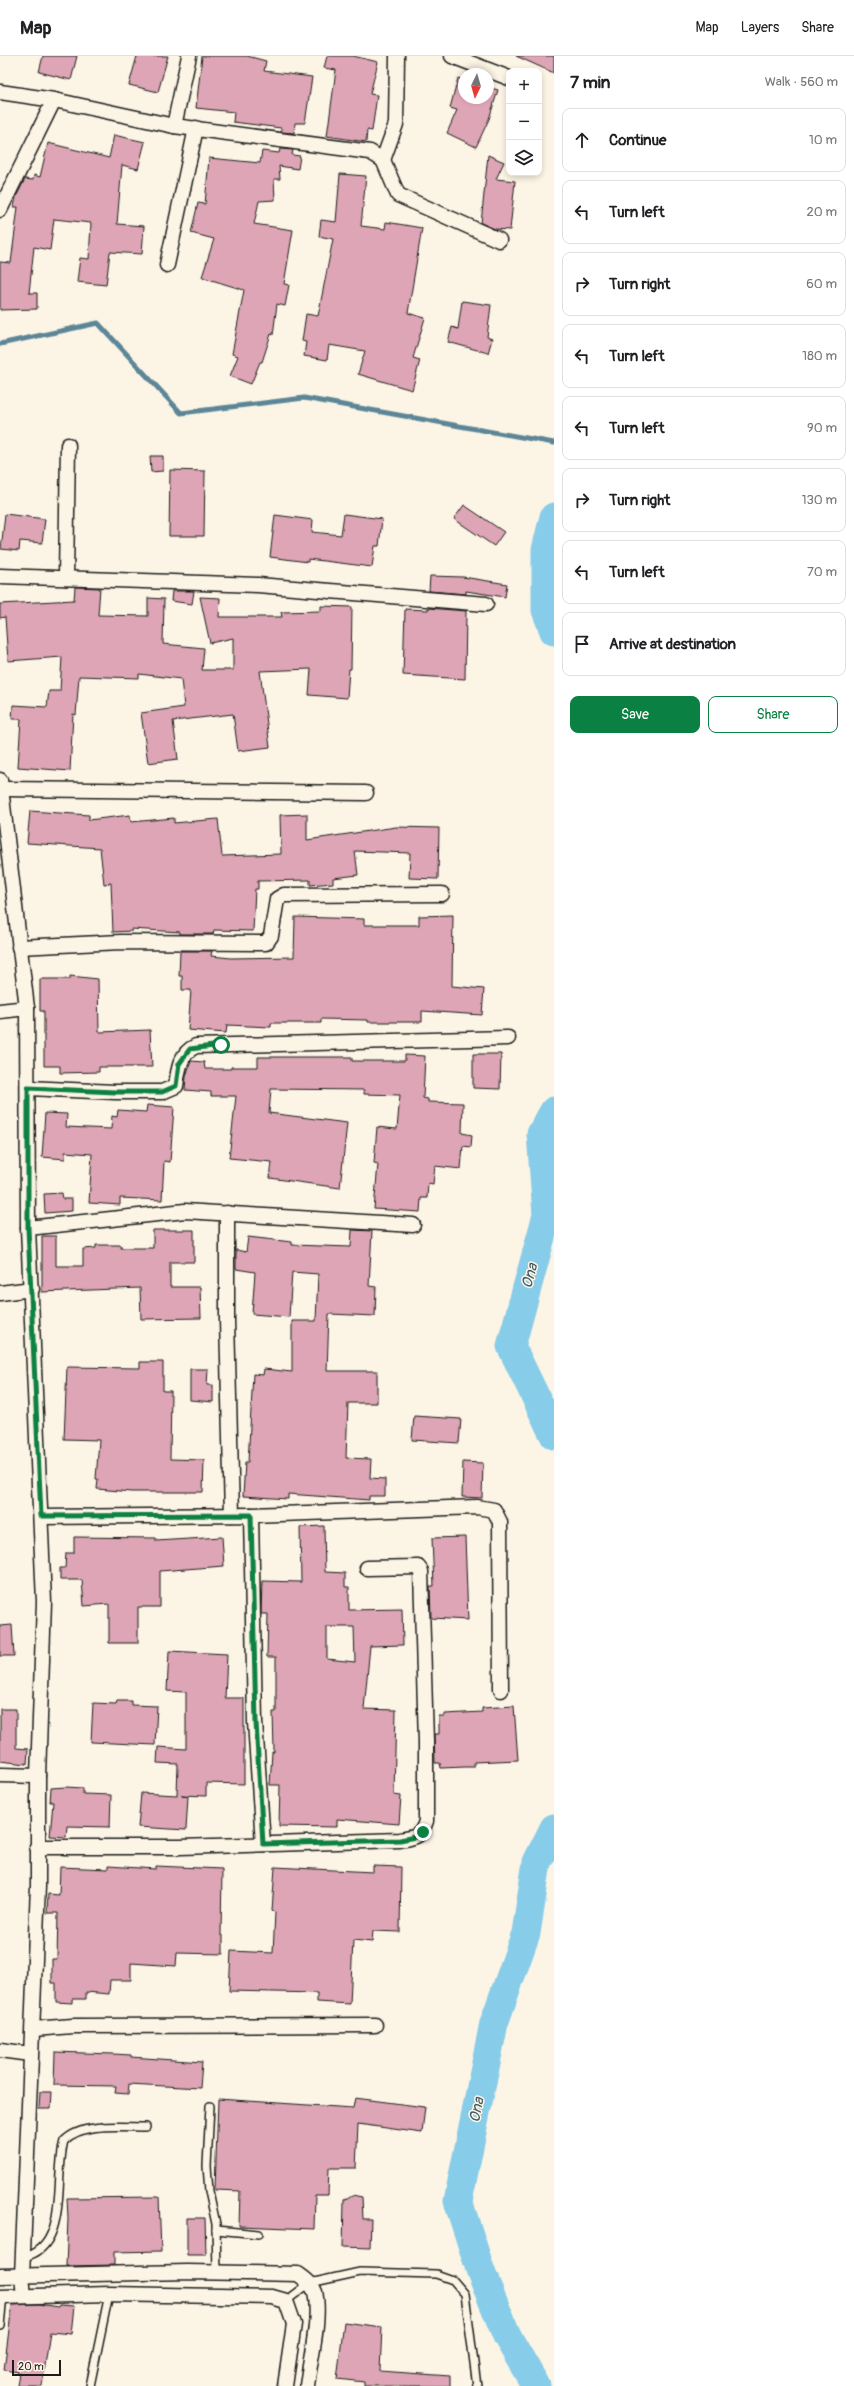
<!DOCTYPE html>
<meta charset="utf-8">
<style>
body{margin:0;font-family:Pangolin,sans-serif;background:#f2f2f2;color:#202124}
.controls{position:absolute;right:12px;top:12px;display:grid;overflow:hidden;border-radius:8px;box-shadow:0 2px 6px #0003}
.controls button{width:36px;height:36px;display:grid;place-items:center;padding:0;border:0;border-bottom:1px solid #e0e0e0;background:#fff;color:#202124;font:20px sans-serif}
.compass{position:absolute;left:458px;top:12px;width:36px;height:36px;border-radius:50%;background:#fff;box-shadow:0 2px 6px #0003;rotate:185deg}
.scale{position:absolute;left:12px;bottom:10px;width:49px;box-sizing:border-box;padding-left:4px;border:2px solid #1c1c1c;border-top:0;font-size:11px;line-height:14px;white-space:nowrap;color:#1c1c1c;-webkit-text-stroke:3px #fcf5e5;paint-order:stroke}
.stop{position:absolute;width:12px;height:12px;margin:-9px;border:3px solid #0b8043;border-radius:50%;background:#fff}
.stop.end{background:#0b8043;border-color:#fff;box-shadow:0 1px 4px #0008}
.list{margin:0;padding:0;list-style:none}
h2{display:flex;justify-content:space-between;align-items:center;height:52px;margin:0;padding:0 16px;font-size:17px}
h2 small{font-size:13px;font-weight:400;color:#757577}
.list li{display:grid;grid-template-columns:26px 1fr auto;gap:12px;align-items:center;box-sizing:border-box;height:64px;margin:0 8px 8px;padding:0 8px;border:1px solid #e0e0e0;border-radius:8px}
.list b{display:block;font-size:15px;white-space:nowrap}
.list em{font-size:13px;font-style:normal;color:#757577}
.actions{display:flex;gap:8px;padding:12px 16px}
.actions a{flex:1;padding:9px 0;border:1px solid #0b8043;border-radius:8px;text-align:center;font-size:14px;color:#0b8043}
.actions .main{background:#0b8043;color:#fff}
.icon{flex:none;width:22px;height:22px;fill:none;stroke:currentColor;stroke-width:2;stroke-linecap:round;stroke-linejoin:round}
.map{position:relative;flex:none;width:554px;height:2330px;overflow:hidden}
header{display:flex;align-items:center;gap:24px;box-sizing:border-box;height:56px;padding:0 20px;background:#fff;border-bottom:1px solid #e0e0e0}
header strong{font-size:19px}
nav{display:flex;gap:22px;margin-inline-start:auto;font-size:14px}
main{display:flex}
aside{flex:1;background:#fff}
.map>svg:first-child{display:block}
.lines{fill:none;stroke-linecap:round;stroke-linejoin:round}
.stream{stroke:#5c8697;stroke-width:5}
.river{stroke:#87cce9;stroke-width:29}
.building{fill:#dda5b5;stroke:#1c1c1c;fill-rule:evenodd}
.service-casing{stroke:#1c1c1c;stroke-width:10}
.minor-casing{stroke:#1c1c1c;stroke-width:17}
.service{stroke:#fcf5e5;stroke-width:7}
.minor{stroke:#fcf5e5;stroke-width:14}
.route{stroke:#0b8043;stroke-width:5}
.labels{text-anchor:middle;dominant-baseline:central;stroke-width:3;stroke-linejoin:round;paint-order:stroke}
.water-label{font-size:15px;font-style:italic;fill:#415a64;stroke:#fcf5e5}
</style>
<header>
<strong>Map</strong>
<nav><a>Map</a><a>Layers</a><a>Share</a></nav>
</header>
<main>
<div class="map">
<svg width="554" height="2330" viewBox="0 0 554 2330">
<rect width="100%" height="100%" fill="#fcf5e5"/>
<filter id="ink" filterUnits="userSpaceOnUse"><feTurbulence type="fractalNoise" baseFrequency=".025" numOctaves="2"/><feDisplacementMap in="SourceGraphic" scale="8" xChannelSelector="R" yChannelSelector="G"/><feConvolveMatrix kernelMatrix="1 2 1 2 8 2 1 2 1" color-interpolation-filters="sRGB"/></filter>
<g filter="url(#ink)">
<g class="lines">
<path class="stream" d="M 0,288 L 98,267 L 181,357 L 304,342 L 554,387"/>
<g class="river">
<path d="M 554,461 L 546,494 L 546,554 L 554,575"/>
<path d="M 554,1055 L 541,1078 L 547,1159 L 511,1290 L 554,1379"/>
<path d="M 536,2330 L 507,2280 L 481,2216 L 458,2145 L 494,1967 L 526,1877 L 537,1806 L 554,1772"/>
</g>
</g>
<g class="building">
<path d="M 43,0 L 77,0 L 71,24 L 39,16 Z"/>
<path d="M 137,0 L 168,0 L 158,36 L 129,29 Z"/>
<path d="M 202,0 L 247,0 L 266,5 L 264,15 L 312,21 L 305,67 L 295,67 L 294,77 L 281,76 L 281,72 L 233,66 L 234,56 L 196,52 Z"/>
<path d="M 327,0 L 353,0 L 378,6 L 370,38 L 377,39 L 372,75 L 367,74 L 366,86 L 327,80 L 336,14 L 324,12 Z"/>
<path d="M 516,0 L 554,0 L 554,17 Z"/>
<path d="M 458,22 L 464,24 L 464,42 L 488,42 L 488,31 L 498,34 L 489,63 L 476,91 L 447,77 L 457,54 L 450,52 Z"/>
<path d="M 114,79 L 145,86 L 138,113 L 122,109 L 117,168 L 144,170 L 142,198 L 110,196 L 106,229 L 77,226 L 80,202 L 89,203 L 91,167 L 54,163 L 50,194 L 34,191 L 29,237 L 37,237 L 37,253 L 0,254 L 0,206 L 11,207 L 18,151 L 14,151 L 16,141 L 25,123 L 33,124 L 34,119 L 40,121 L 48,87 L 109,102 Z"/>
<path d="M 280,93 L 293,94 L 292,99 L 300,100 L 298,113 L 279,110 L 280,123 L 274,123 L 275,144 L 259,145 L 254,168 L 293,174 L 284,228 L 289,229 L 285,250 L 277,248 L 273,279 L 271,278 L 262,306 L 260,306 L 251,328 L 230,320 L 238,300 L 232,298 L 244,234 L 202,221 L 214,183 L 191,177 L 198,147 L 205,148 L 209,102 L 260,107 L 262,95 L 279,97 Z"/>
<path d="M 488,99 L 504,106 L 496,123 L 515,125 L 510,174 L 495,173 L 481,167 Z"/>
<path d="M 340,118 L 366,120 L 361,170 L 385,173 L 386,166 L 422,172 L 408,257 L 425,262 L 413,302 L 420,304 L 412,334 L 358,318 L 365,295 L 329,289 L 327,304 L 304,300 L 306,286 L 302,285 L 306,258 L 318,260 L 333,183 L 319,180 L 321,164 L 336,166 Z"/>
<path d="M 462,245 L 491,249 L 487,281 L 492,283 L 488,297 L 448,286 L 452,271 L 458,273 Z"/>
<path d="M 150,400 L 163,400 L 163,415 L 151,416 Z"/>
<path d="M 170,414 L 205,415 L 204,480 L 169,480 Z"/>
<path d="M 464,449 L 504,476 L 494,490 L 454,463 Z"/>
<path d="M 5,458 L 45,463 L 42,487 L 20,485 L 19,495 L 1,493 Z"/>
<path d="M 344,458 L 382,463 L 379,490 L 375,490 L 372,511 L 308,503 L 308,506 L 270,501 L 275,459 L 313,464 L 312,476 L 341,479 Z"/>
<path d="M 430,520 L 463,521 L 507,528 L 505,541 L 466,535 L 466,538 L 429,535 Z"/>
<path d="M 75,531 L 100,532 L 98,559 L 148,560 L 148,542 L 164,543 L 163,588 L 204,592 L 202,614 L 233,614 L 233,582 L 210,587 L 200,541 L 220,542 L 219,561 L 282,561 L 281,556 L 321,555 L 321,550 L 352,551 L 351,613 L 349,613 L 347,642 L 309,639 L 311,613 L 260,615 L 270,691 L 238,695 L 233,658 L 173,665 L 178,703 L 148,707 L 141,657 L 184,651 L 181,623 L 139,618 L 139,622 L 79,620 L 76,659 L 73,658 L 70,715 L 18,711 L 21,663 L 12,663 L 13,649 L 47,651 L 49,635 L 60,635 L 62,601 L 8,605 L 5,561 L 0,562 L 0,548 L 74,544 Z"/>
<path d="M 172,535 L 194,535 L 192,548 L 171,545 Z"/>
<path d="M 428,552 L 466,555 L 465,623 L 403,619 L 405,553 L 428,554 Z"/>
<path d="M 30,755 L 89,759 L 89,764 L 130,759 L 131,766 L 174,762 L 174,767 L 218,763 L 222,800 L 281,798 L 280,759 L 307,758 L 307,784 L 396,771 L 439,772 L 438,823 L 409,822 L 410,797 L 355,795 L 358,819 L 333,822 L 333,827 L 310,829 L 310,824 L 258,825 L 258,833 L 255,833 L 253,875 L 214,874 L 213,878 L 180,878 L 180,876 L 131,873 L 132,875 L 113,876 L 111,827 L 104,828 L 100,792 L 27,787 Z"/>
<path d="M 453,859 L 452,930 L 484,933 L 482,959 L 422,955 L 422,966 L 368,966 L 368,964 L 321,963 L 321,967 L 271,967 L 271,971 L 227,969 L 226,977 L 188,974 L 191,934 L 182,934 L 182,920 L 179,920 L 180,895 L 212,895 L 211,900 L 231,902 L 294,901 L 295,861 L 364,863 L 364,869 L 419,869 L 419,860 Z"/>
<path d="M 70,920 L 98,923 L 99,976 L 150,974 L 152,1011 L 99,1011 L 99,1016 L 60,1017 L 60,1010 L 44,1010 L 44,955 L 40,955 L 40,923 L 70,923 Z"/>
<path d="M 473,998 L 501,998 L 500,1033 L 473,1032 Z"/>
<path d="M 405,999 L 425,1000 L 423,1042 L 428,1043 L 428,1046 L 463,1047 L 462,1077 L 472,1079 L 471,1091 L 463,1090 L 461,1113 L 435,1110 L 433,1128 L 428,1127 L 427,1142 L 421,1142 L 420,1156 L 374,1153 L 378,1108 L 374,1107 L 377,1071 L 397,1073 L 400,1039 L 364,1038 L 364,1034 L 271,1033 L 269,1057 L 347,1067 L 340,1132 L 270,1122 L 272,1106 L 229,1102 L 236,1040 L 211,1040 L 211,1036 L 185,1034 L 186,1020 L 191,1005 L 204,1006 L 205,1013 L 231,1013 L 231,1011 L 258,1011 L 258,1001 L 352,1001 L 352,1005 L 405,1005 Z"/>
<path d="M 147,1049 L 174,1051 L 170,1106 L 164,1105 L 162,1144 L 120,1142 L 120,1149 L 89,1147 L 92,1098 L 65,1096 L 65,1103 L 42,1101 L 45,1057 L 67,1058 L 66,1071 L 111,1073 L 112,1060 L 117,1061 L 118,1054 L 146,1056 Z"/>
<path d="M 62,1137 L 63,1143 L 72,1143 L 72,1155 L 45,1157 L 44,1138 Z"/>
<path d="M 153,1174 L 194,1174 L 194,1206 L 170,1206 L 170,1231 L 200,1231 L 201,1262 L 141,1263 L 140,1232 L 42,1236 L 42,1180 L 56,1180 L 56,1210 L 83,1210 L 83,1193 L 96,1192 L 96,1189 L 121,1189 L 121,1192 L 153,1192 Z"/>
<path d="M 352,1174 L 372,1175 L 369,1230 L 376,1231 L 375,1260 L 329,1258 L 327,1315 L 377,1315 L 377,1347 L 348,1347 L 346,1402 L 371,1403 L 370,1422 L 385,1423 L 385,1440 L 369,1440 L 369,1444 L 288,1438 L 288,1443 L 243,1440 L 245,1406 L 248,1406 L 253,1318 L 263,1319 L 264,1313 L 292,1316 L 292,1265 L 316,1265 L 318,1218 L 292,1216 L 289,1261 L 252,1258 L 255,1216 L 236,1213 L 236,1194 L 246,1196 L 248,1181 L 292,1186 L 292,1189 L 351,1191 Z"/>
<path d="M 140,1306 L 163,1306 L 163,1335 L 171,1335 L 170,1403 L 204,1404 L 203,1436 L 131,1436 L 97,1433 L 98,1423 L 96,1423 L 99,1384 L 64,1383 L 67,1311 L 140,1312 Z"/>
<path d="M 190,1313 L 208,1313 L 207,1329 L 213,1329 L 213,1346 L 190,1344 Z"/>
<path d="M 414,1360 L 461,1363 L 459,1387 L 412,1384 Z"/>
<path d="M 463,1406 L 483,1407 L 482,1442 L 462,1441 Z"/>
<path d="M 324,1470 L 325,1516 L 345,1517 L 345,1531 L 349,1531 L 349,1554 L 402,1553 L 403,1589 L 370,1590 L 364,1653 L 396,1654 L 394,1739 L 401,1740 L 399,1768 L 337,1763 L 337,1771 L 279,1770 L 280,1729 L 270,1729 L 272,1696 L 274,1696 L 273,1656 L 276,1656 L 276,1601 L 267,1601 L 268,1558 L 261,1558 L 262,1525 L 301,1526 L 300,1471 ZM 327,1571 L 354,1571 L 355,1606 L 327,1603 Z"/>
<path d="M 74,1481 L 156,1482 L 156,1485 L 222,1481 L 224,1510 L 160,1515 L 160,1551 L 138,1551 L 138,1587 L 109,1587 L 109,1548 L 84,1550 L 82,1524 L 60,1524 L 60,1512 L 65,1512 L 66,1497 L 74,1497 Z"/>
<path d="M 465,1481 L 468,1564 L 431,1562 L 430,1530 L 434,1530 L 432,1482 Z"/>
<path d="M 12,1569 L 14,1600 L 0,1600 L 0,1570 Z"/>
<path d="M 169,1595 L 227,1598 L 225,1642 L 244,1642 L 244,1728 L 206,1727 L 206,1740 L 181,1739 L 188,1740 L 186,1774 L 138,1771 L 141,1737 L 177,1739 L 178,1708 L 157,1707 L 158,1691 L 186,1693 L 186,1636 L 167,1635 Z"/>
<path d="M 117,1645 L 132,1645 L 132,1649 L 157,1650 L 155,1689 L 91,1686 L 93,1647 L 116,1648 Z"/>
<path d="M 514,1650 L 518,1704 L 474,1706 L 474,1711 L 465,1711 L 441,1712 L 440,1707 L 435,1707 L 434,1678 L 439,1678 L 439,1660 L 445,1660 L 445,1658 L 482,1656 L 482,1652 Z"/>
<path d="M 0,1653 L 16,1653 L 16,1692 L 28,1693 L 27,1708 L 0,1705 Z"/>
<path d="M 66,1731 L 83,1732 L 83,1738 L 111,1739 L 110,1771 L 67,1770 L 66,1781 L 50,1780 L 53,1746 L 50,1746 L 51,1732 Z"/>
<path d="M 108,1810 L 156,1813 L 156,1810 L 222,1813 L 221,1879 L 223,1879 L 223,1898 L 177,1897 L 176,1910 L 131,1907 L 131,1924 L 110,1924 L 109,1938 L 86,1936 L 86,1943 L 72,1943 L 72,1947 L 56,1946 L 56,1927 L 52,1927 L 52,1903 L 57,1903 L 58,1857 L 47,1857 L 48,1838 L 59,1839 L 60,1811 L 108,1813 Z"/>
<path d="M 373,1810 L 401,1811 L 400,1876 L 373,1875 L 372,1886 L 353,1884 L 350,1948 L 317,1946 L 317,1937 L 229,1935 L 231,1895 L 273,1897 L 275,1856 L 272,1855 L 275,1811 L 373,1816 Z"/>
<path d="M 55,1996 L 113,1998 L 131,1999 L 131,2001 L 202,2006 L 200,2032 L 129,2028 L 128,2038 L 115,2037 L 116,2030 L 54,2029 Z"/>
<path d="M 40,2036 L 52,2036 L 51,2053 L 39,2053 Z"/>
<path d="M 355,2042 L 425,2051 L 422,2077 L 358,2068 L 356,2112 L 329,2112 L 328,2139 L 315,2139 L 314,2173 L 239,2170 L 240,2135 L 215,2134 L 218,2043 L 353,2052 Z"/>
<path d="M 352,2139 L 362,2141 L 363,2163 L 371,2163 L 370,2192 L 343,2191 L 344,2144 Z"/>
<path d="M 159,2141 L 161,2195 L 114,2196 L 114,2209 L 66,2210 L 68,2163 L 67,2142 Z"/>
<path d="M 187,2162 L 205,2162 L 206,2199 L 187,2199 Z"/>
<path d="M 38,2248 L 58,2251 L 59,2249 L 74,2250 L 71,2278 L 50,2276 L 42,2330 L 17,2330 L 19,2316 L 4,2314 L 12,2249 Z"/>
<path d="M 344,2266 L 382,2271 L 380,2315 L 450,2320 L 450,2330 L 364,2330 L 364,2326 L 337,2323 Z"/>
</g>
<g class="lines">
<defs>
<g id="service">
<path d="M 210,2050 L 207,2110 L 209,2135 L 216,2168 L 217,2217"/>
<path d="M 216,2174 L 259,2178"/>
<path d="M 23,2201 C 70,2193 54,2120 64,2085 C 82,2066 122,2071 146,2071"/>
<path d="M 286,2245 L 310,2227 L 360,2216 L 436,2218 L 453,2224 L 465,2238 L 477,2330"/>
<path d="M 0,2269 L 3,2241"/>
<path d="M 90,2330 L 109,2238"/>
</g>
<g id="minor">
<path d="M 452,0 L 509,22"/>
<path d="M 0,36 L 54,44 L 174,70 L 370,96 L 383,104 L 398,139 L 499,184"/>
<path d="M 174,70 L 189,0"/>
<path d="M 383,104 L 396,68 L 397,0"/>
<path d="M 0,154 L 54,44"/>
<path d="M 167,209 L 196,72"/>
<path d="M 0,520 L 258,529 L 486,548"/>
<path d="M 66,522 L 68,389"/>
<path d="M 0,724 L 27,952 L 28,1172 L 44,1546 L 38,1720 L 38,1830 L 22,2220 L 24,2240"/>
<path d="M 2,733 L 366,737"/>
<path d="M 19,891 L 121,886 L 266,887 L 271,880 L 277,843 L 284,839 L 442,838"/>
<path d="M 0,955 L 27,952"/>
<path d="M 28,1032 L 115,1036 L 162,1036 L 176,1030 C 178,1014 180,997 196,990 L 508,982"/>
<path d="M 227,1157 L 227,1264 L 232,1459"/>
<path d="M 28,1172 L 185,1155 L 413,1169"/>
<path d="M 0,1237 L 32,1233"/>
<path d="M 251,1459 L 477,1451 L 494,1454 L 500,1466 L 501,1634"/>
<path d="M 41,1461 L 251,1459 L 255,1666 L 263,1788"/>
<path d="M 0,1719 L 38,1720"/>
<path d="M 37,1791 L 180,1791 L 400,1784 C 416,1781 421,1781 426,1765 L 426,1686 L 421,1515 L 418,1511 L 367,1512"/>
<path d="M 33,1973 L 73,1970 L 375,1969"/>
<path d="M 0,1994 L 30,1998"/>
<path d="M 0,2220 L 187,2216 L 298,2218 C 305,2223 312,2228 315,2236 C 321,2262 310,2303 307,2330"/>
<path d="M 0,2241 L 109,2238 L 272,2241 L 286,2245 L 294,2268 L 285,2330"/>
</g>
</defs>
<use href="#service" class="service-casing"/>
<use href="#minor" class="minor-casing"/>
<use href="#service" class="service"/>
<use href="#minor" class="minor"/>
</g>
</g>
<g class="lines" filter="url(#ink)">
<path class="route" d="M 221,989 L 190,993 L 179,1008 L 176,1030 L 162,1036 L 115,1036 L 28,1032 L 28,1172 L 41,1460 L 251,1459 L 256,1666 L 263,1788 L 400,1784 L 415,1781 L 423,1776"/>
</g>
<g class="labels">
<g class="water-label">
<text transform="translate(530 1220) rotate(-75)">Ona</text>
<text transform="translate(477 2054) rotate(-79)">Ona</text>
</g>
</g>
</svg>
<div class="controls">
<button>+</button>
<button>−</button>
<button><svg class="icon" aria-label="layers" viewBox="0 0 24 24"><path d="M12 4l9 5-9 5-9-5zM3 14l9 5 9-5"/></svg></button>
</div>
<svg class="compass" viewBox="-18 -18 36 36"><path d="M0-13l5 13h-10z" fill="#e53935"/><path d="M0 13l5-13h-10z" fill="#757577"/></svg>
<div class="scale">20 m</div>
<div class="stop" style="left:221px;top:989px"></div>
<div class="stop end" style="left:423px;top:1776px"></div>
</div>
<aside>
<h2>7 min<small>Walk · 560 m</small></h2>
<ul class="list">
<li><svg class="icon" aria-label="ahead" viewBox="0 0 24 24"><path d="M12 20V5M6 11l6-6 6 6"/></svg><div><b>Continue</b></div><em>10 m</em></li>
<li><svg class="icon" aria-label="left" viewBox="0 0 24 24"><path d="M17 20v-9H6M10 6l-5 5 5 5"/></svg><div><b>Turn left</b></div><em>20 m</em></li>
<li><svg class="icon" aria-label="right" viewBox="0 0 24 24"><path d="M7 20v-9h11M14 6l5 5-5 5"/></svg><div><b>Turn right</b></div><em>60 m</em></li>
<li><svg class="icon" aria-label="left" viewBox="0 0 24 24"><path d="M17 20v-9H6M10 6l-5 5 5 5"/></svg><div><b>Turn left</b></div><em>180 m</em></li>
<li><svg class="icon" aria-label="left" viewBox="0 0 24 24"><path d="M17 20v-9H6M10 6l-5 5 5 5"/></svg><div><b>Turn left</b></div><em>90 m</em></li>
<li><svg class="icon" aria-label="right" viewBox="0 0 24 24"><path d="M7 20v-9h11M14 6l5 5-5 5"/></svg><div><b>Turn right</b></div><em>130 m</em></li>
<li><svg class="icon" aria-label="left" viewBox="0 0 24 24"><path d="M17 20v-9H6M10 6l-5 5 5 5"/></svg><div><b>Turn left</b></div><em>70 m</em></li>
<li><svg class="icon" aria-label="arrive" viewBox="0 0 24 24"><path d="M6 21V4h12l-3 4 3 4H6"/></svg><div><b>Arrive at destination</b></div></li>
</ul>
<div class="actions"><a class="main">Save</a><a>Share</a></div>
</aside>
</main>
